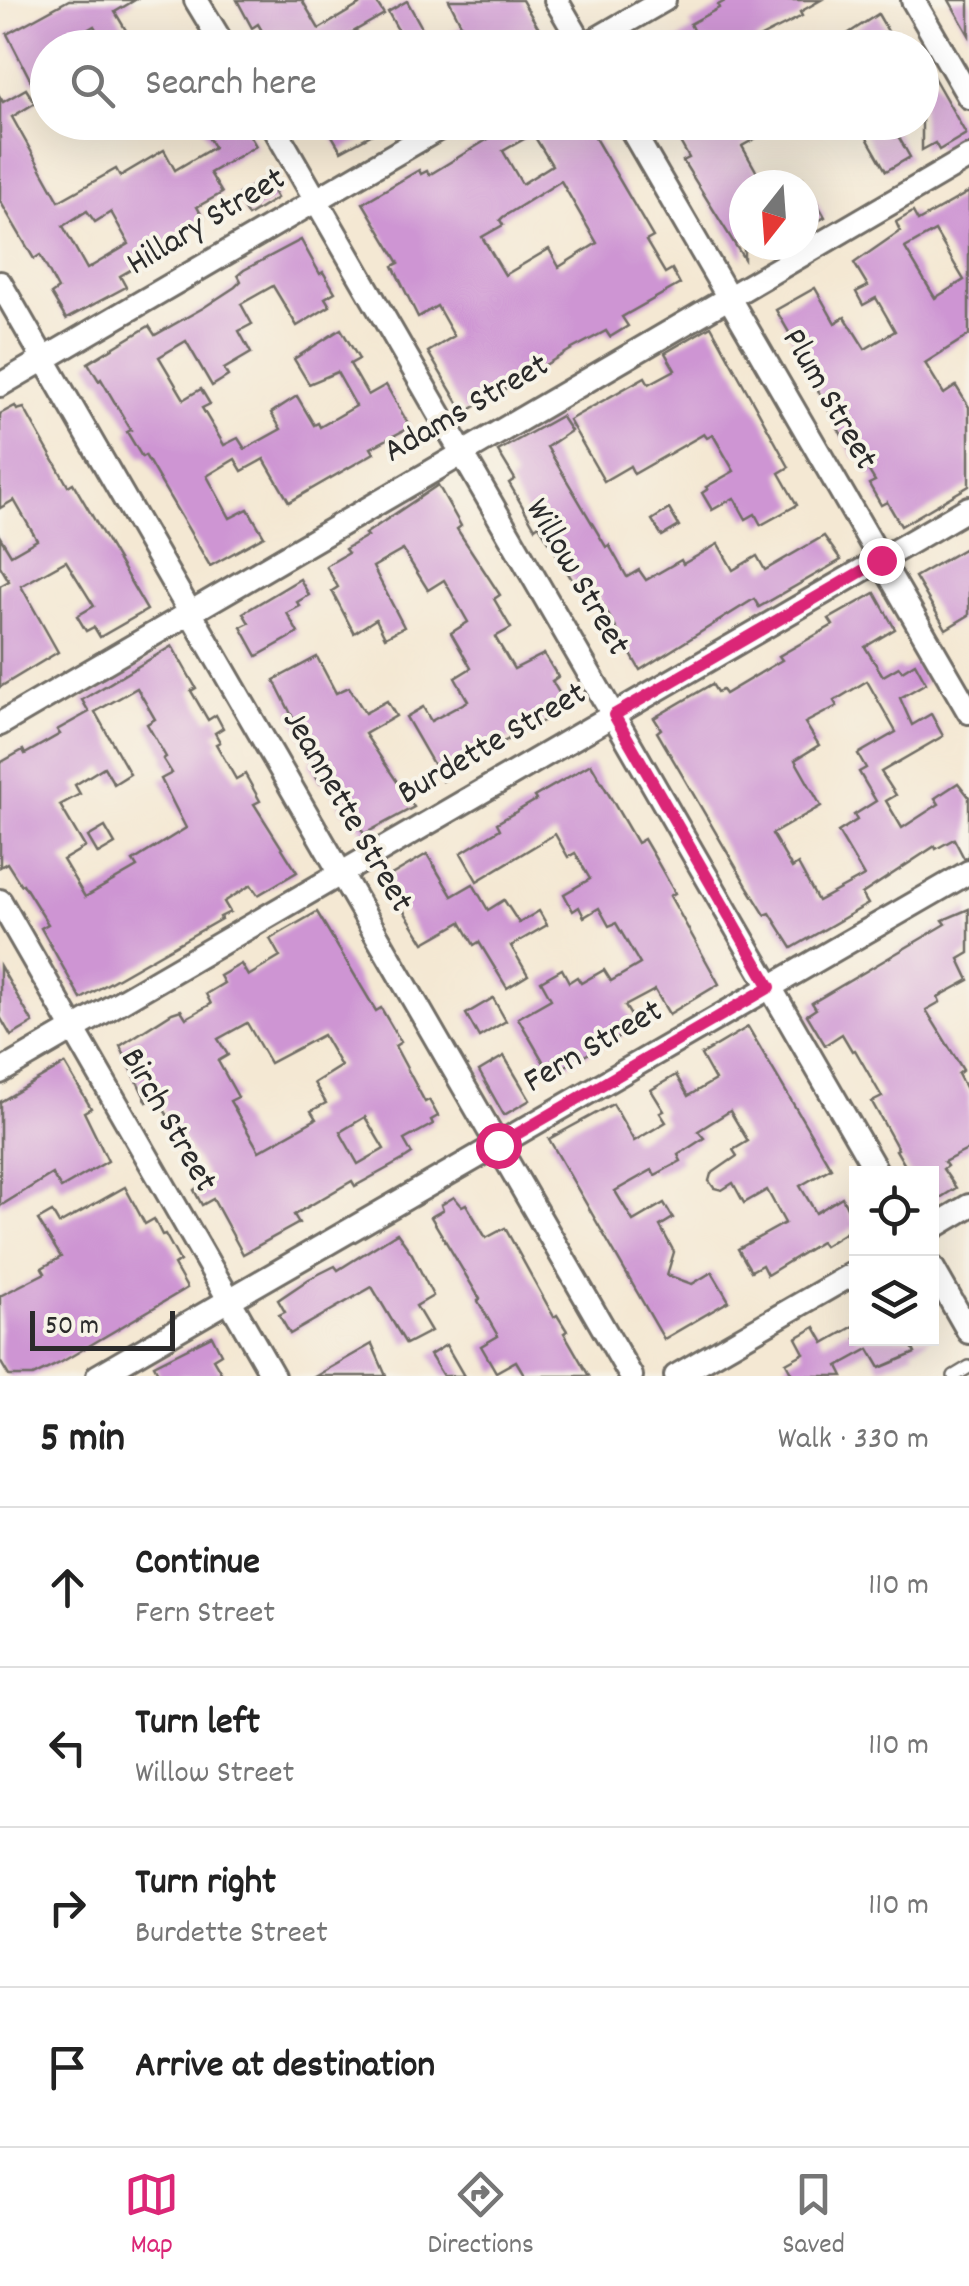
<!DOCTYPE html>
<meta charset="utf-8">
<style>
body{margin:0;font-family:Dekko,sans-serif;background:#f6f6f6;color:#222}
.controls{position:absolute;right:30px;bottom:30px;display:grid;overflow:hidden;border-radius:0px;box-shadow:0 10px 40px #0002}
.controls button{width:90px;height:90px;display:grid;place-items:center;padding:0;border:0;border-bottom:2px solid #e0e0e0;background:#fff;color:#222;font:50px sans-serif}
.compass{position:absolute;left:729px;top:170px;width:90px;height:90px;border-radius:50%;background:#fff;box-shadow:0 10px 40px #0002;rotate:197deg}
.scale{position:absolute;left:30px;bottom:25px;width:145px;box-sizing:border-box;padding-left:10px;border:5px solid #2b2b2b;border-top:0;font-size:28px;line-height:35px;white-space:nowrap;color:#2b2b2b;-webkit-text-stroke:8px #f7f3e8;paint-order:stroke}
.stop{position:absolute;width:30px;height:30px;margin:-22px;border:8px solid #db2777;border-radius:50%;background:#fff}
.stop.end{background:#db2777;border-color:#fff;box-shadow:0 2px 10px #0008}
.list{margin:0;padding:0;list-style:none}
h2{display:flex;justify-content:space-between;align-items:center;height:130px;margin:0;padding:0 40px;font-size:42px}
h2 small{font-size:32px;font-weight:400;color:#767676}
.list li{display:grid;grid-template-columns:65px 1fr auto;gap:30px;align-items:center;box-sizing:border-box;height:160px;padding:0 40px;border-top:2px solid #e0e0e0}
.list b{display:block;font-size:38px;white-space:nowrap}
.list p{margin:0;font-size:32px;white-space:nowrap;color:#767676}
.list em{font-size:32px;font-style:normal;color:#767676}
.icon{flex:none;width:55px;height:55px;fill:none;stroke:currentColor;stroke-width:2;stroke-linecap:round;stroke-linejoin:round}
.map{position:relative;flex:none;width:969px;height:1376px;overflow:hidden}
.search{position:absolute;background:#fff;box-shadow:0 10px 40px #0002;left:30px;right:30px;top:30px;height:110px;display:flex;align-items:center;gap:25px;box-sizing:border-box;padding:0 35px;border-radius:55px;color:#767676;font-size:38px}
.sheet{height:770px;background:#fff}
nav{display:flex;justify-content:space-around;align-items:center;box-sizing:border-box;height:140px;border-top:2px solid #e0e0e0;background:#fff;font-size:28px;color:#767676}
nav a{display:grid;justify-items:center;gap:5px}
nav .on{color:#db2777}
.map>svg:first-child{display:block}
.building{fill:#ce95d3;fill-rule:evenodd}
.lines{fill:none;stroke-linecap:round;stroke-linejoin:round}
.service-casing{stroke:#716d66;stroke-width:16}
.minor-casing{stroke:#716d66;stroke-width:28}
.service{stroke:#fff;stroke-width:11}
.minor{stroke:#fff;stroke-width:22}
.route{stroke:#db2777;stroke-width:12}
.labels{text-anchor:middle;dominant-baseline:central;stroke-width:8;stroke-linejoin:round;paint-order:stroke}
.street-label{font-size:35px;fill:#2b2b2b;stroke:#f7f3e8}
</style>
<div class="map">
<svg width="969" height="1376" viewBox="0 0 969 1376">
<rect width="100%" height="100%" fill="#f7f3e8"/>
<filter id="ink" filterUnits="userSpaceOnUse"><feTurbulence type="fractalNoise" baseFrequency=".01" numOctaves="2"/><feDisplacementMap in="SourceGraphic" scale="20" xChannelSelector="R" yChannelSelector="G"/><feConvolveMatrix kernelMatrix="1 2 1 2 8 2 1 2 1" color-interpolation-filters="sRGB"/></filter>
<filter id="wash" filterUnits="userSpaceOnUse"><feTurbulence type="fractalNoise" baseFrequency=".0048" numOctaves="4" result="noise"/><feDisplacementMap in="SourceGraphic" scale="40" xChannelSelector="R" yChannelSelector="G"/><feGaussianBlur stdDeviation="2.25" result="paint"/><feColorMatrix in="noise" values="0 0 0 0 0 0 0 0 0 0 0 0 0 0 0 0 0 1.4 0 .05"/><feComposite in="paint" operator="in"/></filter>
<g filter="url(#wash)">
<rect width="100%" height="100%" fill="#f4e8d3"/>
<g id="blocks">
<g class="building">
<path d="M 69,0 L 135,0 L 115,12 L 127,32 L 105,45 L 94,26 L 56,48 L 48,48 L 48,74 L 32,83 L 7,34 Z"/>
<path d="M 237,0 L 302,0 L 319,29 L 359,5 L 356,0 L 375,0 L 384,14 L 325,48 L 272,48 L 258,24 L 252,28 Z"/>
<path d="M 449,0 L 522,0 L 545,39 L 529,48 L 408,48 L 388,12 L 407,1 L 431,44 L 462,26 Z"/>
<path d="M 727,0 L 821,0 L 800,12 L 802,16 L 755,40 L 759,48 L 665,48 L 693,30 L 690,24 L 719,8 L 718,5 Z"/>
<path d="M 949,0 L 969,0 L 969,35 Z"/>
<path d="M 878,14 L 889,33 L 863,48 L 826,48 Z"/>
<path d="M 922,57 L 966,134 L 939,150 L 935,143 L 922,150 Z"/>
<path d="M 26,89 L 35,103 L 12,117 L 59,201 L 116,169 L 120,176 L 164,150 L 175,170 L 214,147 L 199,122 L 242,122 L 256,146 L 210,173 L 222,193 L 197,207 L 204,219 L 181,233 L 186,241 L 151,264 L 148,260 L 120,276 L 126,287 L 66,319 L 51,294 L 58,289 L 40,255 L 34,259 L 0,201 L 0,97 L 3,102 ZM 87,211 L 95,222 L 111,212 L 129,244 L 87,269 L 63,226 Z"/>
<path d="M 324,122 L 395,122 L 341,151 Z"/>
<path d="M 516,122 L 592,122 L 598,133 L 595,138 L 653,237 L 646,241 L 665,273 L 672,269 L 680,284 L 622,317 L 628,326 L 610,337 L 606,331 L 572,349 L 464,413 L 428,352 L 454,336 L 437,306 L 418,317 L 393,266 L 399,263 L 363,203 L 419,170 L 421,174 L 427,171 L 429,175 ZM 533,134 L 552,165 L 522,184 L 503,151 ZM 561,181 L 597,243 L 559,267 L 549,249 L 505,275 L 482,237 L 503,225 L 500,220 L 503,217 Z"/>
<path d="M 669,122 L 719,122 L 727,136 L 749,122 L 785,122 L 742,146 L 764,185 L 744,185 L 744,259 L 683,161 L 689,158 Z"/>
<path d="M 858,122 L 890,122 L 910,157 L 886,171 Z"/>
<path d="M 265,178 L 277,198 L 248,216 L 236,196 Z"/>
<path d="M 804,180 L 825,217 L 804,229 Z"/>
<path d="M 969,192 L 969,335 L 925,363 L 944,394 L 956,386 L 969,407 L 969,486 L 901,526 L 887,502 L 881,505 L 869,484 L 875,481 L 859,455 L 854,458 L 814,383 L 817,381 L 776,310 L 815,288 L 835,323 L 845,317 L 865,349 L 895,331 L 876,298 L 863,305 L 856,292 L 868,286 L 854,263 L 900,231 L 896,222 L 913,212 L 918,221 ZM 935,231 L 964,280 L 935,298 L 905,248 Z"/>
<path d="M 301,240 L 320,274 L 323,272 L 335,292 L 325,298 L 330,306 L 297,326 L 273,286 L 241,304 L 252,324 L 239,331 L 251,353 L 224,369 L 228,376 L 212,386 L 186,341 L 159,357 L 184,399 L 201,389 L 210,404 L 202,408 L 224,445 L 238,438 L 245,449 L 281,429 L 271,413 L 297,396 L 314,425 L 318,423 L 320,427 L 356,406 L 337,372 L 309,384 L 294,359 L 341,329 L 359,359 L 350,364 L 368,395 L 386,385 L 410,427 L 371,448 L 374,453 L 289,502 L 264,459 L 242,471 L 235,459 L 207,476 L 230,518 L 248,509 L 264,536 L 210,566 L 145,455 L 142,457 L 127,432 L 131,430 L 101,379 L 99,381 L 88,363 L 149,326 L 155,335 L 203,308 L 235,287 L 241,281 L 238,275 L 244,270 Z"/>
<path d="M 711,326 L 789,467 L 779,473 L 797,505 L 761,525 L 755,514 L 746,519 L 734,498 L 712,510 L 702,493 L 708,489 L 706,487 L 734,471 L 713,435 L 707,438 L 704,434 L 634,474 L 630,466 L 604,481 L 569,420 L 645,377 L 649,384 L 675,370 L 665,353 Z"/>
<path d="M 15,406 L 17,410 L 24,408 L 68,486 L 73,483 L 147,610 L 100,637 L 94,627 L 86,631 L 77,616 L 94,606 L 66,561 L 21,586 L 58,652 L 0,687 L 0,586 L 9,581 L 0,566 L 0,537 L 11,555 L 37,540 L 14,500 L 0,508 L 0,414 Z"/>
<path d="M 561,416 L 571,431 L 547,447 L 606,547 L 609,545 L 627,577 L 639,570 L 646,580 L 681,560 L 683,564 L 718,544 L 733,570 L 757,556 L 765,570 L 824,536 L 841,560 L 759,607 L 754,599 L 640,670 L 589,581 L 577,588 L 539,525 L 535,528 L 509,483 L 515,479 L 498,451 Z"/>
<path d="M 438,485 L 461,526 L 457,529 L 500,595 L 494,599 L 511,628 L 495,637 L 514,669 L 544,654 L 558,677 L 552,681 L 568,708 L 486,751 L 443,781 L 406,717 L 423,707 L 431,721 L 468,701 L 455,678 L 471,668 L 451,633 L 468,622 L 444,580 L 428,590 L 403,550 L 373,567 L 404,627 L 385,637 L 376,619 L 354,633 L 332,591 L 338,587 L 326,566 L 348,553 L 345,549 L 367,536 L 365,534 Z"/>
<path d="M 669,509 L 679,526 L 662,536 L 652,520 Z"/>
<path d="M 969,546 L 969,615 L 946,629 L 915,577 Z"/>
<path d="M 300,579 L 309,595 L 297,602 L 300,606 L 287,613 L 298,633 L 257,656 L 241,627 L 249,623 L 243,613 Z"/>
<path d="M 875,593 L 895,629 L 865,647 L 883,676 L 899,667 L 902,671 L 915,663 L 926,683 L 900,698 L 912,725 L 931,714 L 943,736 L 881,772 L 896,795 L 886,801 L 902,828 L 939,804 L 935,798 L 958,783 L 969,797 L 969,857 L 964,858 L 954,839 L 936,849 L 935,846 L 862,894 L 868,904 L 792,948 L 770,913 L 765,915 L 747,886 L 657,732 L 661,729 L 654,718 L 712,684 L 717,692 L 722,690 L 725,694 L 782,660 L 779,656 L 833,625 L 829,619 ZM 867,681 L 896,732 L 858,754 L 866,768 L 859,772 L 876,801 L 854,815 L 857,820 L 838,832 L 864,876 L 818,901 L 798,864 L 792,868 L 772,834 L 821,806 L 795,760 L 819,745 L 805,723 L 837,706 L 834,701 Z"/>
<path d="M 172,646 L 196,688 L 191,691 L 208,720 L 216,715 L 223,728 L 215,733 L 220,742 L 216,744 L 236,779 L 245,774 L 260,801 L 254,804 L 297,872 L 258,895 L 251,885 L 224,902 L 230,912 L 220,917 L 221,919 L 81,999 L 41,928 L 48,924 L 23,884 L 21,885 L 7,863 L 0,867 L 0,763 L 23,750 L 25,754 L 60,734 L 57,730 L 89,712 L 82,700 ZM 137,688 L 155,719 L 147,724 L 166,757 L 163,759 L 172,773 L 161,779 L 186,828 L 133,861 L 137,867 L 85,897 L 63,860 L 85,847 L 60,805 L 80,794 L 75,785 L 104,767 L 114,784 L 130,774 L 95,712 Z"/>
<path d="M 317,657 L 336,693 L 349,687 L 365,713 L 387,701 L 396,716 L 365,734 L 414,807 L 364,834 L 350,809 L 344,812 L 329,785 L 325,780 L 320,783 L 309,763 L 314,760 L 274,680 Z"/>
<path d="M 591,764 L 637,843 L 644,839 L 654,856 L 675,893 L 670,896 L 719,984 L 669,1014 L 655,990 L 625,1006 L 638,1027 L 554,1072 L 551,1066 L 547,1068 L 518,1018 L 551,999 L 541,981 L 562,969 L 569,982 L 577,977 L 581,983 L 604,970 L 611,981 L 640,964 L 616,923 L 609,926 L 599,908 L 584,917 L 579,907 L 573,911 L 564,894 L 590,879 L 575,853 L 568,857 L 555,834 L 477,881 L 461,853 L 500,829 L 497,823 L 536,800 L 534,797 Z"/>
<path d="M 105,827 L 115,844 L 98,854 L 88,837 Z"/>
<path d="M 427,854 L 452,896 L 473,884 L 488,910 L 504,900 L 519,923 L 539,911 L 547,925 L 511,946 L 528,975 L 507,988 L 479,942 L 474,945 L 461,922 L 424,943 L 394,895 L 397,893 L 388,877 Z"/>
<path d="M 969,909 L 969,953 L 959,959 L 969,980 L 938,997 L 940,1002 L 926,1010 L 963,1070 L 958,1074 L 969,1095 L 969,1149 L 944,1162 L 947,1166 L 943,1169 L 956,1188 L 932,1203 L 932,1174 L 910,1174 L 896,1150 L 898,1149 L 872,1102 L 882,1097 L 855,1050 L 852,1051 L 842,1034 L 825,1045 L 807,1015 L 816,1009 L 812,1003 L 946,924 L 943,920 Z"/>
<path d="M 317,912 L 376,1011 L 381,1008 L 401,1042 L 395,1046 L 425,1102 L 429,1100 L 438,1116 L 431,1120 L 433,1124 L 404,1140 L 412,1154 L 406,1158 L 355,1186 L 352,1181 L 294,1215 L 299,1223 L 243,1254 L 213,1199 L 202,1205 L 194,1190 L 208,1179 L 156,1097 L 147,1102 L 120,1046 L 172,1013 L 181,1010 L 186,1018 L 211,1004 L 206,994 L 224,983 L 220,976 L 241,964 L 248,976 L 280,957 L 270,939 ZM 247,1023 L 270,1063 L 323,1035 L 341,1066 L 314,1083 L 326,1103 L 311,1111 L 316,1119 L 259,1151 L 230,1101 L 238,1097 L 218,1061 L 228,1055 L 218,1039 ZM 365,1117 L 384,1149 L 358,1164 L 340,1132 Z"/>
<path d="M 0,966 L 33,1023 L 11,1036 L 0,1017 Z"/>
<path d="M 493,998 L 506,1021 L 479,1037 L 466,1014 Z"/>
<path d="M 748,1027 L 831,1168 L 800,1186 L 816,1213 L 842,1197 L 856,1226 L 824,1246 L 821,1242 L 767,1275 L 762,1265 L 751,1271 L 738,1249 L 785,1223 L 767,1190 L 744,1203 L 733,1183 L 722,1190 L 714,1188 L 709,1181 L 711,1174 L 737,1156 L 733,1150 L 748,1141 L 730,1111 L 698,1131 L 704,1138 L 678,1155 L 681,1161 L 655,1175 L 652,1170 L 615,1191 L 633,1221 L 664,1203 L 673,1218 L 660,1226 L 674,1252 L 667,1275 L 692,1284 L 712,1272 L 729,1301 L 664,1339 L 549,1139 L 613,1104 L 634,1141 L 666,1122 L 660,1113 L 664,1111 L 651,1090 L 676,1075 L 688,1096 L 715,1080 L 701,1055 Z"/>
<path d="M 504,1056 L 530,1100 L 504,1115 L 479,1071 Z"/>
<path d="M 65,1064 L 91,1108 L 84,1112 L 108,1161 L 61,1188 L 52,1174 L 0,1206 L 0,1102 Z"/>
<path d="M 125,1187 L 145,1224 L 154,1219 L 162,1235 L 165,1234 L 180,1261 L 174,1265 L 187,1288 L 60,1363 L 33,1376 L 9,1376 L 0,1361 L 0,1296 L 45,1273 L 42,1268 L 61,1257 L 38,1220 L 52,1212 L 59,1224 Z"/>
<path d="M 454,1197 L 462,1206 L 466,1204 L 486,1238 L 505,1228 L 554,1317 L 557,1315 L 567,1331 L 564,1333 L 589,1376 L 525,1376 L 516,1361 L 496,1372 L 481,1346 L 498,1336 L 478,1301 L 480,1299 L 431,1217 L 443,1210 L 441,1205 Z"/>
<path d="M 397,1233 L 412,1254 L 433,1296 L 416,1306 L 431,1331 L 406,1344 L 372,1287 L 290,1334 L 279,1315 L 285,1312 L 278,1300 L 309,1279 L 335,1266 L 338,1270 Z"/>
<path d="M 856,1325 L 856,1338 L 931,1338 L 913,1349 L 915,1353 L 880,1368 L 869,1349 L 838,1366 L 843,1376 L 793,1376 L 786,1363 L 804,1353 L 796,1338 L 815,1327 L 824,1343 Z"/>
<path d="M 212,1336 L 221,1354 L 213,1359 L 223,1376 L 160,1376 L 154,1365 Z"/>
<path d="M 372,1344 L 386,1376 L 316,1376 Z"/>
<path d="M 446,1345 L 464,1376 L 443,1376 L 430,1355 Z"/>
</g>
</g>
</g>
<g filter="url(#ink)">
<use href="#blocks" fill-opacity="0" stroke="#716d66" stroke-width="2.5"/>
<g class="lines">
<defs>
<path id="service" d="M 954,1376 L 969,1367"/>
<g id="minor">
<path d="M 196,0 L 225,48"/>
<path d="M 556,0 L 584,48"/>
<path d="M 913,0 L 969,97"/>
<path d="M 581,48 L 664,0"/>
<path d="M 271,122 L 878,1174"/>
<path d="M 627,122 L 969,712"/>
<path d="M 0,283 L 631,1376"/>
<path d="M 0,385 L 450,122"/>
<path d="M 0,724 L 969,157"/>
<path d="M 0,901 L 273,1376"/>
<path d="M 0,1072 L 969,508"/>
<path d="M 932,1228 L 969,1206"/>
<path d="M 932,1267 L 969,1332"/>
<path d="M 98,1376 L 969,872"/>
<path d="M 676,1376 L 856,1272"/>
</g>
</defs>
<use href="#service" class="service-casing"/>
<use href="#minor" class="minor-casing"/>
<use href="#service" class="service"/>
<use href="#minor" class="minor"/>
</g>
</g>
<g class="lines" filter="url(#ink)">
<path class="route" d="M 498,1145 L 770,987 L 614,715 L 881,560"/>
</g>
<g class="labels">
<g class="street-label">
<text transform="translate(207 223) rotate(-31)">Hillary Street</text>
<text transform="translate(828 400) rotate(60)">Plum Street</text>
<text transform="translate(467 410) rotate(-30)">Adams Street</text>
<text transform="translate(576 578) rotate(60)">Willow Street</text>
<text transform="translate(493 745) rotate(-30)">Burdette Street</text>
<text transform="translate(346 812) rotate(60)">Jeannette Street</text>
<text transform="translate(594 1048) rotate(-30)">Fern Street</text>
<text transform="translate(167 1121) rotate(60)">Birch Street</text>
</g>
</g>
</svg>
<div class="controls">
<button><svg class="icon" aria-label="locate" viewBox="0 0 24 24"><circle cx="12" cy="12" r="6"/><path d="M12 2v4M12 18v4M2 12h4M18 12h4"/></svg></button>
<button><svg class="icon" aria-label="layers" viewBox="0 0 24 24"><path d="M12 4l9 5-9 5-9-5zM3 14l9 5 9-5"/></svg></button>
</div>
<svg class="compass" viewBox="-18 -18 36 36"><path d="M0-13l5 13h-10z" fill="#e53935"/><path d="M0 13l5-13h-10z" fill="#767676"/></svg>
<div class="scale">50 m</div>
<div class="stop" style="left:498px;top:1145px"></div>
<div class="stop end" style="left:881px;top:560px"></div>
<div class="search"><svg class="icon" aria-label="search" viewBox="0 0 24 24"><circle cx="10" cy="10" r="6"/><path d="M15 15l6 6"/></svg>Search here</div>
</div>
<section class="sheet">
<h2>5 min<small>Walk · 330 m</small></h2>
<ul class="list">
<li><svg class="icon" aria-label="ahead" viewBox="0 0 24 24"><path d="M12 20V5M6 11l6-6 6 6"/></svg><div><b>Continue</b><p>Fern Street</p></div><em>110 m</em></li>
<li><svg class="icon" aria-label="left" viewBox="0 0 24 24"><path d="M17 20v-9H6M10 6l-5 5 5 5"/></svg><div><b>Turn left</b><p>Willow Street</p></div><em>110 m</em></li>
<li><svg class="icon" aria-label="right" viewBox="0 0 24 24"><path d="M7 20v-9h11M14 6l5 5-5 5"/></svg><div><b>Turn right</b><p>Burdette Street</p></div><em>110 m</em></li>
<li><svg class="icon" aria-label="arrive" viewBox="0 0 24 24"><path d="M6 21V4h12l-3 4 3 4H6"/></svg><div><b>Arrive at destination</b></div></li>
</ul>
</section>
<nav>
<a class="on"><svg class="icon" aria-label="map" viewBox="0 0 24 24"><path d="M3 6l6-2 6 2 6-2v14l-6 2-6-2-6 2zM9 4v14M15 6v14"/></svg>Map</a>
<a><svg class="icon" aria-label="directions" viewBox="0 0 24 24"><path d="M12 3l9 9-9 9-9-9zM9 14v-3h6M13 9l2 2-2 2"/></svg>Directions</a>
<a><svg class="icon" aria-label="saved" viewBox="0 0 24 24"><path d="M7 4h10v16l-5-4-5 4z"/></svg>Saved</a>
</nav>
